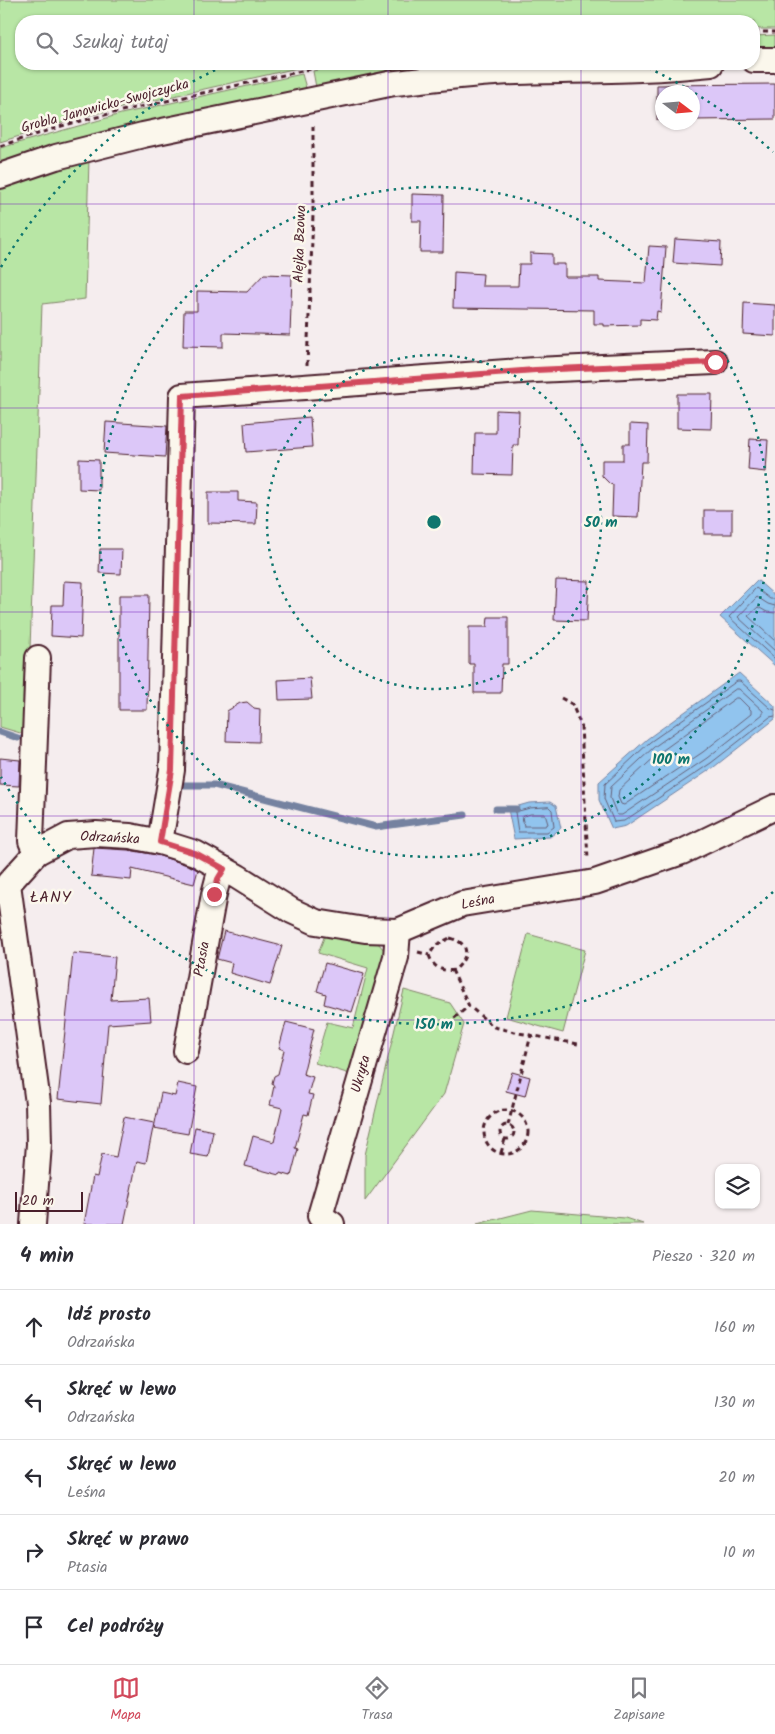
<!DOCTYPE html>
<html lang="pl">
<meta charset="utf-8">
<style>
body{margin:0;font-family:Kalam,sans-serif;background:#f7f7f7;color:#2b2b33}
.controls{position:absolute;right:15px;bottom:15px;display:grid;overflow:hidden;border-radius:10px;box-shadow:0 1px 4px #0004}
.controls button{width:45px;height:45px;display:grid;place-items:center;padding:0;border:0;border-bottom:1px solid #e1e1e2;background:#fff;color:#2b2b33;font:25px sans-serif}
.compass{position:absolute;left:655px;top:85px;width:45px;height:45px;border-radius:50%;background:#fff;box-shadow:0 1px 4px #0004;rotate:106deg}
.scale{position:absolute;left:15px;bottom:12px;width:68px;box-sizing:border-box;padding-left:5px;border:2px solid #4a1f2b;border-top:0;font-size:14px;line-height:18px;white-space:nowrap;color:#4a1f2b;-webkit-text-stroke:4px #fbf7ec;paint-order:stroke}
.stop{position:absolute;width:15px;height:15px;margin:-11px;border:4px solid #d1495b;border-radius:50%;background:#fff}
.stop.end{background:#d1495b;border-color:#fff;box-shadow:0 1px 5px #0008}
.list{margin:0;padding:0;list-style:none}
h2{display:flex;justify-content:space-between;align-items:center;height:65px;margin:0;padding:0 20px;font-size:21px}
h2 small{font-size:16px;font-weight:400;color:#7c7c81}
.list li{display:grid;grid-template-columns:32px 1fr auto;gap:15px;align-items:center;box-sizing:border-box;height:75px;padding:0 20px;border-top:1px solid #e1e1e2}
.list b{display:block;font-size:19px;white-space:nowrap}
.list p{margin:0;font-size:16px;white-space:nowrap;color:#7c7c81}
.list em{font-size:16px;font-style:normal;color:#7c7c81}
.icon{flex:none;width:28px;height:28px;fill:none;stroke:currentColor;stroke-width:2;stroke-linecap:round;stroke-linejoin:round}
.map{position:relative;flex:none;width:775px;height:1224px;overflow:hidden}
.search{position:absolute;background:#fff;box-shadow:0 1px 4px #0004;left:15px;right:15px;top:15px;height:55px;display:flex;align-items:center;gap:12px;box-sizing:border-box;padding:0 18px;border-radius:20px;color:#7c7c81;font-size:19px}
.sheet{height:440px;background:#fff}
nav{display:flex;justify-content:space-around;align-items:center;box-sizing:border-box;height:70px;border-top:1px solid #e1e1e2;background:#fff;font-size:14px;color:#7c7c81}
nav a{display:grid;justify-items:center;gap:2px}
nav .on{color:#d1495b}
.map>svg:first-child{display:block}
.green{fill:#b8e6a5;stroke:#818268}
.water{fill:#91c4ee;stroke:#7582a0}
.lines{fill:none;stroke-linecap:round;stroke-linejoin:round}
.shore{stroke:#666179;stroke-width:1}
.stream{stroke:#7582a0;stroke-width:7}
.building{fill:#dcc7f8;stroke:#4a1f2b}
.minor-casing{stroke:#4a1f2b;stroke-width:28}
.path{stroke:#4a1f2b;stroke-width:3;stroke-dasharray:5 4;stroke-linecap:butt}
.minor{stroke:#fbf7ec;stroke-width:24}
.route{stroke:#d1495b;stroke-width:6}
.grid{fill:none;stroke:#7b2cbf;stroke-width:1;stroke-opacity:0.55}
.ring{fill:none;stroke:#0f766e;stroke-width:2.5;stroke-dasharray:2.5 5}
.labels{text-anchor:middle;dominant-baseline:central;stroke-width:5;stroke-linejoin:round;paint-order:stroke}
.street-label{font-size:14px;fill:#4a1f2b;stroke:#fbf7ec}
.quarter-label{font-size:16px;letter-spacing:1px;fill:#4a1f2b;stroke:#fbf7ec}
.centre{fill:#0f766e;stroke:#fbf7ec;stroke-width:2.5}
.ring-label{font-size:15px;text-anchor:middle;font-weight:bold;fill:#0f766e;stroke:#fbf7ec;stroke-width:5;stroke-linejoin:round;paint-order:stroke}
</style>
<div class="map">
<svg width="775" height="1224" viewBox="0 0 775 1224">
<rect width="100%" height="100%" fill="#f5edee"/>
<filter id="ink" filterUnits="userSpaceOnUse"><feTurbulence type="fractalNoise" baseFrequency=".02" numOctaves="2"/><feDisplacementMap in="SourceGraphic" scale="10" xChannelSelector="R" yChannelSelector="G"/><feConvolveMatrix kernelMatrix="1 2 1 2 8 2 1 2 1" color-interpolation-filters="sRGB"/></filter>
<g filter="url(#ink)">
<g class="green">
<path d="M 0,0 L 775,0 L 775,29 L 754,29 L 754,21 L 21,21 L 21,64 L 315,64 L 85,116 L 0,142 Z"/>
<path d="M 775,35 L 775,57 L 754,57 L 754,36 Z"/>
<path d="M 347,64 L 554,64 L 317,93 L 313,71 Z"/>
<path d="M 302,74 L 308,95 L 0,169 L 0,148 L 121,114 Z"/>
<path d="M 89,159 L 85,299 L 42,304 L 27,735 L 0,727 L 0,184 Z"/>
<path d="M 528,934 L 585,950 L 563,1033 L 506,1017 Z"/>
<path d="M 325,935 L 377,942 L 386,952 L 353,1075 L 315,1063 L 327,1022 L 353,1028 L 368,968 L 318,953 Z"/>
<path d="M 404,990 L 450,1003 L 464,1024 L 444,1094 L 365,1201 L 365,1155 Z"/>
<path d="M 532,1210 L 625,1218 L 643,1224 L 477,1224 Z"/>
</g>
<g class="water">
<path d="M 757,580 L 775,596 L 775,666 L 720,617 Z"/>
<path d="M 739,673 L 775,706 L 775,719 L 714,767 L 626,826 L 612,829 L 599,800 L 599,782 L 647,739 Z"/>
<path d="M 550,802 L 556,806 L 561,828 L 550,837 L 514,839 L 508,809 L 529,803 Z"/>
</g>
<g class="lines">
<g class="shore">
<path d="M 775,599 L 770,599 L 756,588 L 729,617 L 775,659"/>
<path d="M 775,606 L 768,604 L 757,597 L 738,617 L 775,651"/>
<path d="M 775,613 L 767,612 L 758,607 L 748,616 L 775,641"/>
<path d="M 736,689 L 739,689 L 763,711 L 763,714 L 707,758 L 622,815 L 617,815 L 610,798 L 611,787 L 654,747 Z"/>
<path d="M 736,698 L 739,698 L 751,710 L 751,714 L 703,752 L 624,805 L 621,804 L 618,797 L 619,790 L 659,753 Z"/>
<path d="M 775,710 L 770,708 L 740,681 L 737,681 L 650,742 L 605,784 L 604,799 L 614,822 L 624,821 L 711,763 L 770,717 L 775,716"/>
<path d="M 549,807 L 552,810 L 554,827 L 547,832 L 518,832 L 515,812 L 530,808 Z"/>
<path d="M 531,814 L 545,814 L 548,824 L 545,826 L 524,826 L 522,817 Z"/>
</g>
<g class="stream">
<path d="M 0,732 L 18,738"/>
<path d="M 179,785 L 214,785 L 376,827 L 465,815"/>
<path d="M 496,809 L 516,809"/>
</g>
</g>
<g class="building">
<path d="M 775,84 L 775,119 L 692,120 L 692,92 L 662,92 L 662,120 L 657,120 L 657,85 Z"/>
<path d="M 412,194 L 444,195 L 443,252 L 420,252 L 421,221 L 412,221 Z"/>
<path d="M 675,239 L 721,242 L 720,266 L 673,263 Z"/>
<path d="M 649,246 L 666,247 L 661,312 L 657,311 L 656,320 L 640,319 L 640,325 L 604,326 L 604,324 L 594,324 L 594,310 L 453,308 L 454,272 L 483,274 L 482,286 L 518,286 L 519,264 L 530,264 L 530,253 L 552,254 L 552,264 L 565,264 L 565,277 L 599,277 L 599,281 L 646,283 Z"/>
<path d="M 264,274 L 292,275 L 290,335 L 223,333 L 223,347 L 183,346 L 184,311 L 197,311 L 197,291 L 247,292 Z"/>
<path d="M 744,303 L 775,305 L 775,336 L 743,334 Z"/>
<path d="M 677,394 L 712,394 L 711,429 L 677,428 Z"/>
<path d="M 496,410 L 519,411 L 518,445 L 513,445 L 512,475 L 474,474 L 475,433 L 496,433 Z"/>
<path d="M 310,417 L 312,447 L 246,452 L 244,423 Z"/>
<path d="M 106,422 L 167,426 L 165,457 L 104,453 Z"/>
<path d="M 630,424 L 648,425 L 647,462 L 641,462 L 638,517 L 612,516 L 613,485 L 610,484 L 602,476 L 602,460 L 623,460 L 623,444 L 630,444 Z"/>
<path d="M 750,439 L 768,440 L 766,472 L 748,470 Z"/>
<path d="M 79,459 L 99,460 L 99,490 L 79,489 Z"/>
<path d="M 208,492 L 238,492 L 238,501 L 257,502 L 256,524 L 208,523 Z"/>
<rect x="704" y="510" width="28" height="24"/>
<path d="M 100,549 L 122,549 L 121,574 L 99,573 Z"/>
<path d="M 556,580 L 589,581 L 587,621 L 554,620 Z"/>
<path d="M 64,581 L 83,582 L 81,638 L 51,636 L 52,605 L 63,605 Z"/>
<path d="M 119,595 L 149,595 L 147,710 L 119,710 Z"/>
<path d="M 488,617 L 508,617 L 508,664 L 502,664 L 501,693 L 474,693 L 474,664 L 469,664 L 469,627 L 487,627 Z"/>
<path d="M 310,678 L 312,699 L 279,700 L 278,680 Z"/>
<path d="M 247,702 L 254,708 L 260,709 L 259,742 L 226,741 L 227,711 L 240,703 Z"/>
<path d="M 0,758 L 20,760 L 19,786 L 0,785 Z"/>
<path d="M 94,848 L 128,850 L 157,855 L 190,866 L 198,870 L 194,884 L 132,869 L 131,880 L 91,876 Z"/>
<path d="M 224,931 L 282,946 L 270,985 L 230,973 L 232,963 L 217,959 Z"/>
<path d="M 73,953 L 115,957 L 111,1000 L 149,998 L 151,1021 L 108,1024 L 101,1104 L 58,1099 Z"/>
<path d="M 325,963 L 364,974 L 352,1012 L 324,1004 L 326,994 L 317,991 Z"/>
<path d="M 286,1022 L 314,1029 L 303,1074 L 313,1077 L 308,1094 L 313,1095 L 308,1115 L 304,1114 L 295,1148 L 298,1149 L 291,1176 L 280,1173 L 280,1175 L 245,1166 L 253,1136 L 274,1142 L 282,1108 L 270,1105 L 274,1086 L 272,1083 L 274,1076 L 278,1074 L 284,1050 L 279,1048 Z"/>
<path d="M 512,1072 L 530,1077 L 525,1096 L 506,1091 Z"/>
<path d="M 178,1083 L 197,1087 L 188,1134 L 154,1128 L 161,1093 L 175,1096 Z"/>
<path d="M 124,1117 L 154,1123 L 146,1163 L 137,1161 L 124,1224 L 84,1224 L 93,1176 L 97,1177 L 102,1154 L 116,1157 Z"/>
<path d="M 195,1127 L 213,1131 L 208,1157 L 190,1154 Z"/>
</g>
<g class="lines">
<defs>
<g id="minor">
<path d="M 754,60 L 775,60"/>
<path d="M 0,176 L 56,157 L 143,135 L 389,84 C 431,79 474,73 517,72 C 582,70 646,71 711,64"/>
<path d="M 160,842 L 172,770 L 182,396 L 535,370 L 715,362"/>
<path d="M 36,853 L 31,841 L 38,658"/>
<path d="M 186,1051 L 214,894 L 218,879 L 224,869"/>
<path d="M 33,1224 L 39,1144 L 38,1103 L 8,884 L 36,853 L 68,836 L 96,834 L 130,836 L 160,842 L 195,853 L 238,877 L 292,911 L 316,922 L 365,930 L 398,931 L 462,904 L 595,882 L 682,852 L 775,807"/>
<path d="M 332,1224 L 320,1216 L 396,957 L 398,931"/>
</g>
</defs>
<use href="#minor" class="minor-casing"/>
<g class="path">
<path d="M 754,32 L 775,32"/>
<path d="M 0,146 L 65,125 L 117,112 L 333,64"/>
<path d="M 307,365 L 313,215 L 313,122"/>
<path d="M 561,698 L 572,704 L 581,726 L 588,860"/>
<path d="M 450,938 C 471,944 469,956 455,970 C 443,972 433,968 429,955 L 436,945 Z"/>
<path d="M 418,952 L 429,955"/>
<path d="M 452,970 L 469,1006 L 494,1027 L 519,1033 L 578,1044"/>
<path d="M 447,1024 L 469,1006"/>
<circle cx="506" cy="1132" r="22"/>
<circle cx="507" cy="1132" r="7"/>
<path d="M 508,1125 L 531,1035"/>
<path d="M 501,1153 L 505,1139"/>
</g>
<use href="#minor" class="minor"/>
</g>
</g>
<g class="lines" filter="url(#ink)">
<path class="route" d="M 214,894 L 218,879 L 224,869 L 195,853 L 160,842 L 172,770 L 182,396 L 535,370 L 715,362"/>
</g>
<path class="grid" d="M 194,0 L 194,21M 388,0 L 388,21M 581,0 L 581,21M 194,64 L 194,1224M 388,64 L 388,1224M 581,64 L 581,1224M 0,204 L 775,204M 0,408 L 775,408M 0,612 L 775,612M 0,816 L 775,816M 0,1020 L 775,1020"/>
<g class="ring">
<circle cx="434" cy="522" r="167"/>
<circle cx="434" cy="522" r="335"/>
<path d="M773 892A502 502 0 0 1 1 777M1 267A502 502 0 0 1 226 65M399 21A502 502 0 0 1 469 21M642 65A502 502 0 0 1 773 152"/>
</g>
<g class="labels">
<g class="street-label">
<text transform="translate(105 106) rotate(-15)">Grobla Janowicko-Swojczycka</text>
<text transform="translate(300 244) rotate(-88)">Alejka Bzowa</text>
<text transform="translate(110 838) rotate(3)">Odrzańska</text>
<text transform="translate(478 902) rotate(-11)">Leśna</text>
<text transform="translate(202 959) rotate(-80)">Ptasia</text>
<text transform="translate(361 1074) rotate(-74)">Ukryta</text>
</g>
<g class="quarter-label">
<text x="51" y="897">ŁANY</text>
</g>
</g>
<circle cx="434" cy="522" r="8" class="centre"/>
<g class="ring-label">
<text x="601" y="527">50 m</text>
<text x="671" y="764">100 m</text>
<text x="434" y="1029">150 m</text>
</g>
</svg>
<div class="controls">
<button><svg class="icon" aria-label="layers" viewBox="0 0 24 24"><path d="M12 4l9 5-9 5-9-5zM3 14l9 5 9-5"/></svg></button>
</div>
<svg class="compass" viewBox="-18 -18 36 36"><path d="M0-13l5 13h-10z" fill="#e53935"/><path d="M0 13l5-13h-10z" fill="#7c7c81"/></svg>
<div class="scale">20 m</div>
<div class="stop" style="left:715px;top:362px"></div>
<div class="stop end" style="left:214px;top:894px"></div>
<div class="search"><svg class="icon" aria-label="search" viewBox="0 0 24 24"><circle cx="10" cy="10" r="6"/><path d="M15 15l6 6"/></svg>Szukaj tutaj</div>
</div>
<section class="sheet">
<h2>4 min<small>Pieszo · 320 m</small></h2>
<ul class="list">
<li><svg class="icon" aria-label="ahead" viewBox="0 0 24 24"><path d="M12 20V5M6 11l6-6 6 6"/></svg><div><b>Idź prosto</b><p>Odrzańska</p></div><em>160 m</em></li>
<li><svg class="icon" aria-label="left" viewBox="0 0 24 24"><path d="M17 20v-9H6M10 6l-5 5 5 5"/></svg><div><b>Skręć w lewo</b><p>Odrzańska</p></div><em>130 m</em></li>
<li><svg class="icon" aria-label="left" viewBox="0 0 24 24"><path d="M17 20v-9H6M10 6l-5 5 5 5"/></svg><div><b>Skręć w lewo</b><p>Leśna</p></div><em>20 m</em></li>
<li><svg class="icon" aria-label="right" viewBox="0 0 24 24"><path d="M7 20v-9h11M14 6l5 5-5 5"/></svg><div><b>Skręć w prawo</b><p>Ptasia</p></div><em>10 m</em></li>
<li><svg class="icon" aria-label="arrive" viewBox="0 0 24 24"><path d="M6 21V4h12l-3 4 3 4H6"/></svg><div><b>Cel podróży</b></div></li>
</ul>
</section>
<nav>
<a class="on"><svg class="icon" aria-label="map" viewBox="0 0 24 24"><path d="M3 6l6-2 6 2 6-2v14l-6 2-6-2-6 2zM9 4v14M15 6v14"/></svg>Mapa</a>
<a><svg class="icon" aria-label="directions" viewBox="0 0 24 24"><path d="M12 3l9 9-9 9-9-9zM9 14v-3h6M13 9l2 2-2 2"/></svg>Trasa</a>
<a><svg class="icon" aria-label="saved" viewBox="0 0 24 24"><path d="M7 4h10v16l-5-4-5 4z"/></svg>Zapisane</a>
</nav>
